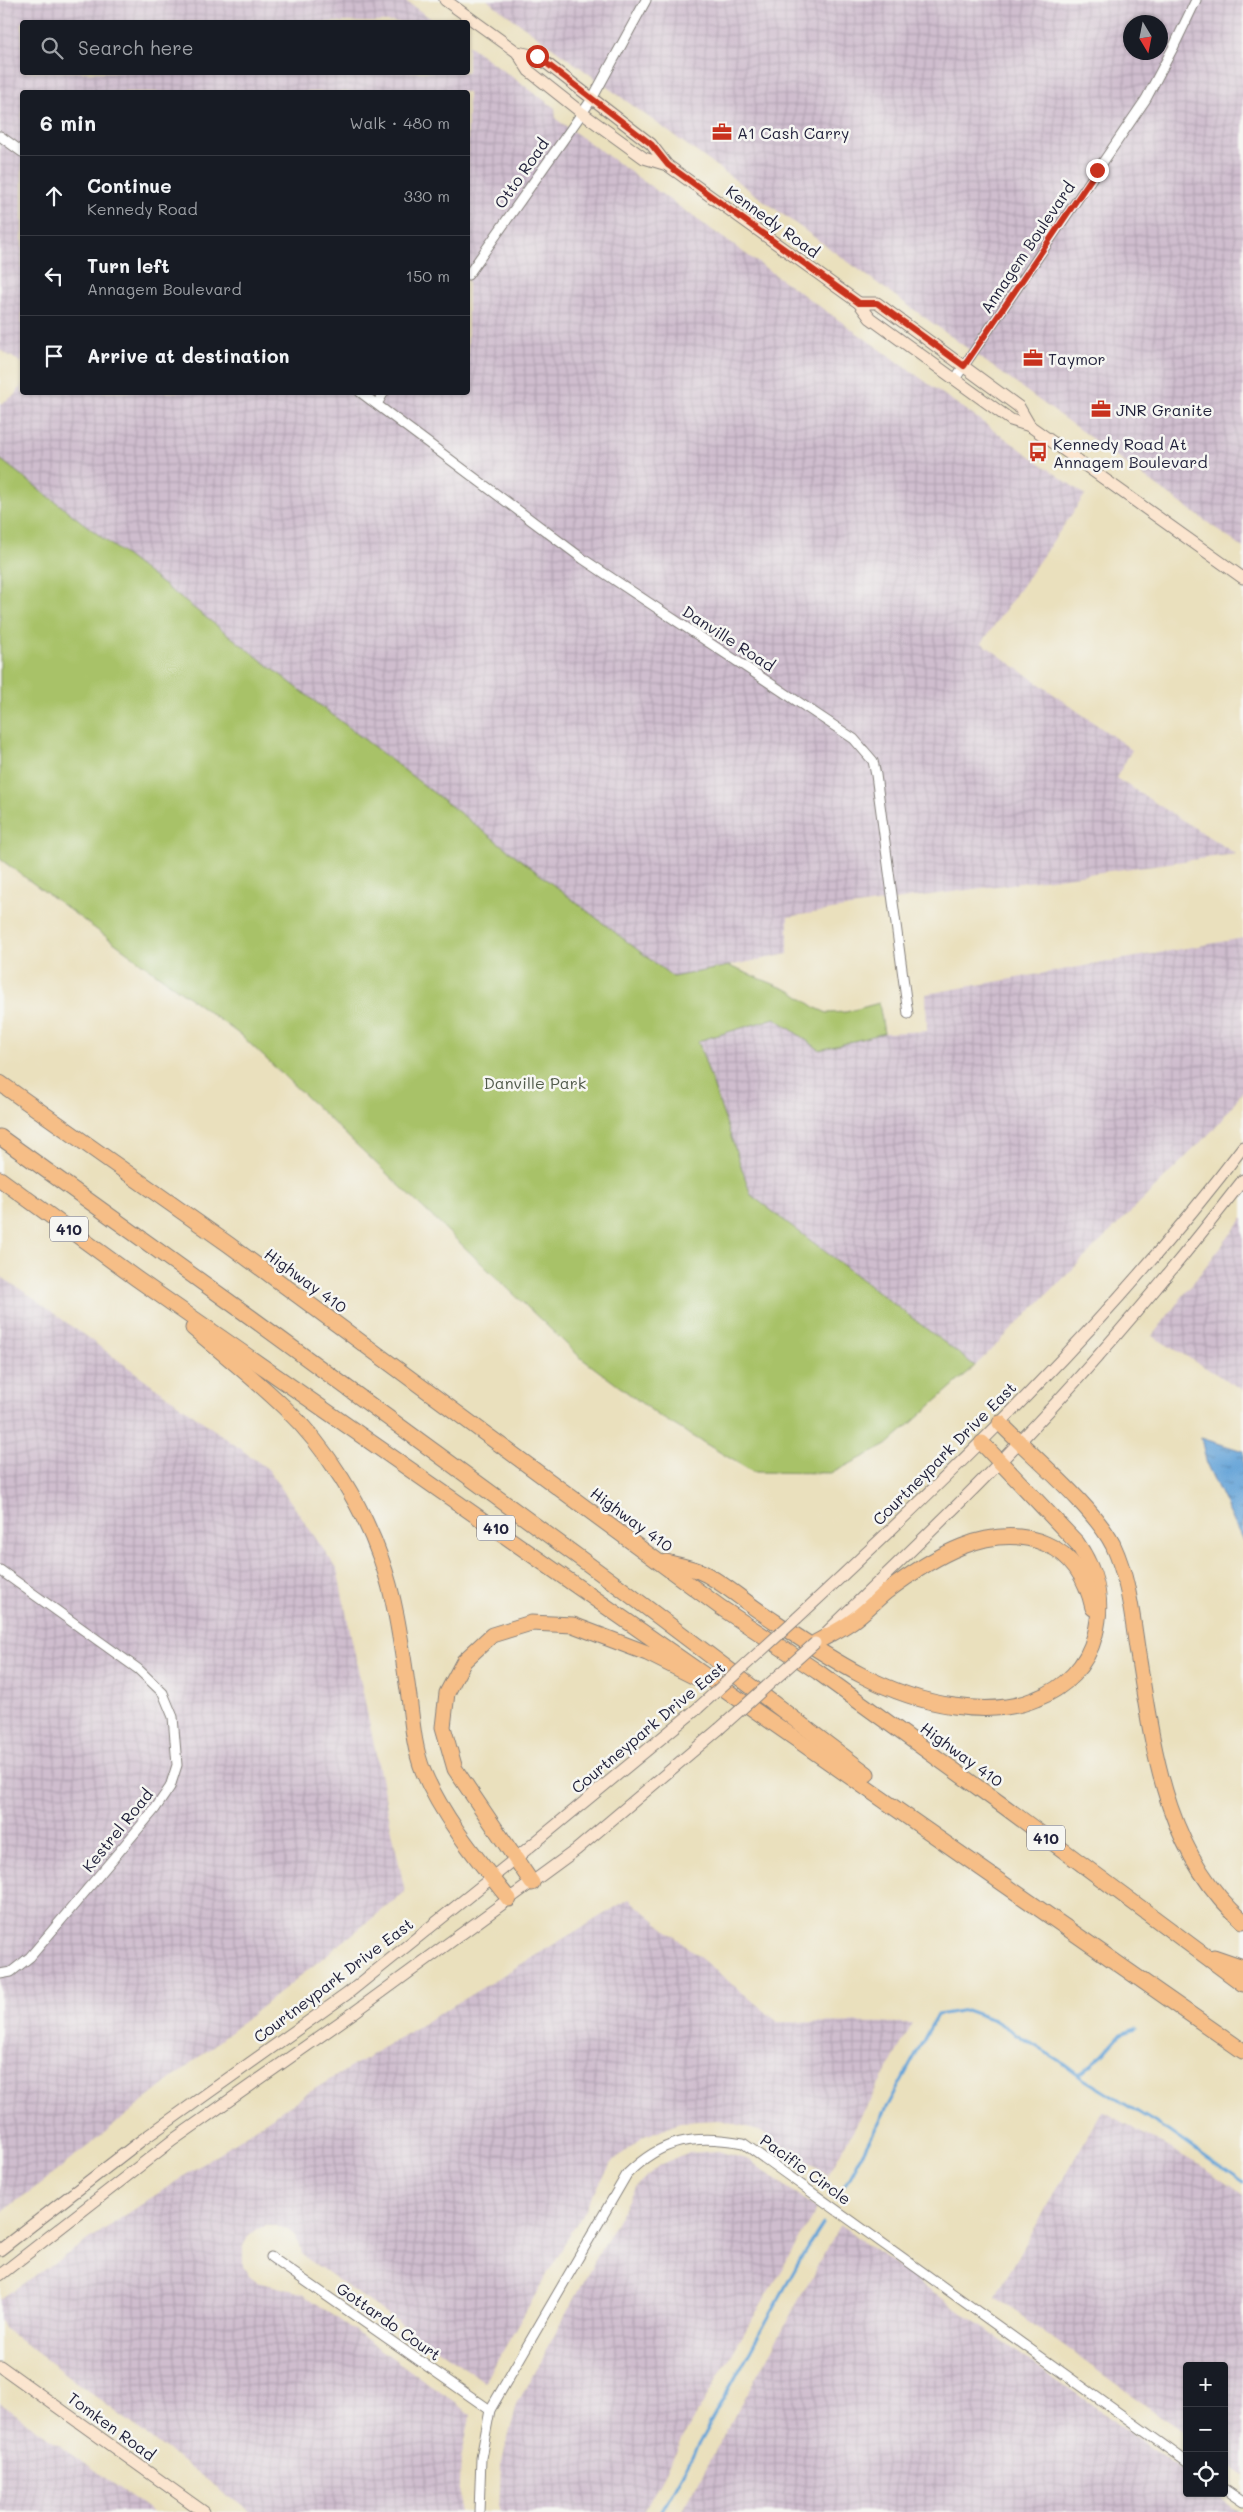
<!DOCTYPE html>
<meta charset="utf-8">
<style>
body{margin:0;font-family:Mali,sans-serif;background:#242831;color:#f1f3f6}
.controls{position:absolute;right:15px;bottom:15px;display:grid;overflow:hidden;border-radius:5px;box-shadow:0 1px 4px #0004}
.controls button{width:45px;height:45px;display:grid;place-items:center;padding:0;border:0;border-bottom:1px solid #363941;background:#171b24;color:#f1f3f6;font:25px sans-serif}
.compass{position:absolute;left:1123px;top:15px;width:45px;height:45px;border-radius:50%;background:#171b24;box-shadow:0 1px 4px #0004;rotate:170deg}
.stop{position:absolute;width:15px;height:15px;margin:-11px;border:4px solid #c8321e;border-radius:50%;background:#fff}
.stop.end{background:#c8321e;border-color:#fff;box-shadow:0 1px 5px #0008}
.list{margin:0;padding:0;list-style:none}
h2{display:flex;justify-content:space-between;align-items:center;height:65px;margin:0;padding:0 20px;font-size:21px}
h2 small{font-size:16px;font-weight:400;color:#9ea1a6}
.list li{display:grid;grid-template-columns:32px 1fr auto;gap:15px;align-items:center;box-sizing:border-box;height:80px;padding:0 20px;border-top:1px solid #363941}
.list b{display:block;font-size:19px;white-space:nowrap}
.list p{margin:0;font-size:16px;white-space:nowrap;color:#9ea1a6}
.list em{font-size:16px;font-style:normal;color:#9ea1a6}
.icon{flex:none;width:28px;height:28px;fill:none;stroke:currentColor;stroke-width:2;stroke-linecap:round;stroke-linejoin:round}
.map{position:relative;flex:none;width:1243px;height:2512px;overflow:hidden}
.search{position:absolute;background:#171b24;box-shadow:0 1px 4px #0004;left:20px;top:20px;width:450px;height:55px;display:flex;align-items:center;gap:12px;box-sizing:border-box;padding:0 18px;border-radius:5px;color:#9ea1a6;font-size:19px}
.panel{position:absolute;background:#171b24;box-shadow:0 1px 4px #0004;left:20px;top:90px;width:450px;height:305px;border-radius:5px}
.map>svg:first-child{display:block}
.industrial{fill:url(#industrial-grid);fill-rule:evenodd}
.park{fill:#a8c268;stroke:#657252}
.water{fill:url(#water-ripples);stroke:#44638a}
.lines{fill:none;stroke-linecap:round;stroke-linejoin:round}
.stream{stroke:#66a4d8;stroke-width:3}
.minor-casing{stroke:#86817c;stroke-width:11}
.secondary-casing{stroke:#86817c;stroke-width:13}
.motorway-casing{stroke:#86817c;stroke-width:17}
.minor{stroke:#fff;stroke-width:9}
.secondary{stroke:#fbe5cf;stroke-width:11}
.motorway{stroke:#f6be87;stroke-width:15}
.secondary-bridge-casing{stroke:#86817c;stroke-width:13;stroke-linecap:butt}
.secondary-bridge{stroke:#fbe5cf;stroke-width:11}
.route{stroke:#c8321e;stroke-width:6}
.labels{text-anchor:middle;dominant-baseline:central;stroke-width:5;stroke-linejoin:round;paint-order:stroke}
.shield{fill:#f6f6f2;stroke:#626272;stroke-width:1}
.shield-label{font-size:15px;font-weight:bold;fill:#22223b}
.poi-label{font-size:16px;fill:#22223b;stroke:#f6f6f2;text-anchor:start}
.street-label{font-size:16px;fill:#22223b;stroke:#f6f6f2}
.park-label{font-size:16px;fill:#515a4b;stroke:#f6f6f2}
</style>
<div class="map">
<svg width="1243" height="2512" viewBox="0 0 1243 2512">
<defs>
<pattern id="industrial-grid" width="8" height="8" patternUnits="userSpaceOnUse" patternTransform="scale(1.25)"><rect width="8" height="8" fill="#cfbdce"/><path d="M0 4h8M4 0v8" fill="none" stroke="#b1a2b2"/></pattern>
<pattern id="water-ripples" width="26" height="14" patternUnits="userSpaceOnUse" patternTransform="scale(1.25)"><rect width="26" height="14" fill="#66a4d8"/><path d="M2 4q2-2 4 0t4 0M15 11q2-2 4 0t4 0" fill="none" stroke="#5485b0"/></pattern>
</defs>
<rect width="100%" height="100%" fill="#f6f6f2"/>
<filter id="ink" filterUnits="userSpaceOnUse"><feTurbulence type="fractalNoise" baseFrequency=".02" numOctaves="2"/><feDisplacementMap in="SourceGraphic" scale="10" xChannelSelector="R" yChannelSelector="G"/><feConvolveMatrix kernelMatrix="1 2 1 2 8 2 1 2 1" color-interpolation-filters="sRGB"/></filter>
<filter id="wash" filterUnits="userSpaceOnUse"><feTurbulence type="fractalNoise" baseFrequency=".0096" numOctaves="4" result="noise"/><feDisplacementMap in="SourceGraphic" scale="20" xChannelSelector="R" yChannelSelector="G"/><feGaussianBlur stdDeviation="1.12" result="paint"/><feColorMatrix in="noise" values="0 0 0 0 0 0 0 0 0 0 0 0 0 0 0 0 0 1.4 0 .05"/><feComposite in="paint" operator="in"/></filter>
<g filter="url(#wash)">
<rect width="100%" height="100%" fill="#eae0bd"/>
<g class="industrial">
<path d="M 0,0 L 404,0 L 436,22 L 22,22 L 22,72 L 468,72 L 468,45 L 555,108 L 556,119 L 1085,495 L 982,643 L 1132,750 L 1116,778 L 1236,854 L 908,898 L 788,917 L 788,954 L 673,977 L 0,459 L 0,404 L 15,395 L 22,385 L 22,392 L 468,392 L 468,92 L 22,92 L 22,363 L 0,350 Z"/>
<path d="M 487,0 L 1243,0 L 1243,548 L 1164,491 ZM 1130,22 L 1160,22 L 1160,52 L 1130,52 Z"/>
<path d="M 1243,938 L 1243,1091 L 1216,1127 L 975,1366 L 751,1195 L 698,1040 L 775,1018 L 820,1050 L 884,1033 L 927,1031 L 926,994 Z"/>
<path d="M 1243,1218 L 1243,1390 L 1152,1336 Z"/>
<path d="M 0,1276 L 26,1293 L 268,1469 L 337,1569 L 405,1892 L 43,2182 L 0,2213 Z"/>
<path d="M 629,1899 L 778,2022 L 913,2023 L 828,2175 L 759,2130 L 720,2120 L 680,2122 L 643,2137 L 612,2162 L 485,2382 L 302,2255 L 300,2244 L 295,2236 L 287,2229 L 276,2226 L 266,2226 L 256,2230 L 248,2237 L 243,2246 L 243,2266 L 249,2276 L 257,2282 L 302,2293 L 471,2414 L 461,2458 L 459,2512 L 250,2512 L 5,2329 L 0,2319 L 0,2299 L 308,2093 Z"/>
<path d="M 1102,2111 L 1203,2167 L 1243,2195 L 1243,2476 L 1224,2462 L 1224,2366 L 1187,2366 L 1187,2435 L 995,2297 Z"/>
<path d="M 718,2151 L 749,2160 L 817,2209 L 689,2427 L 644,2512 L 499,2512 L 501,2464 L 517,2404 L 635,2187 L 658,2166 L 687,2153 Z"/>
<path d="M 840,2225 L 1187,2474 L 1187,2493 L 1213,2493 L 1239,2512 L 682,2512 Z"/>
<path d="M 0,2403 L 153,2512 L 0,2512 Z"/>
</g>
<path class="park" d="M 0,459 L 673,977 L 729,966 L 793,992 L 816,1008 L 827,1013 L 846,1012 L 879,1003 L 884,1033 L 820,1050 L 775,1018 L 698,1041 L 751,1195 L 975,1366 L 887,1445 L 832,1473 L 753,1472 L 659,1416 L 581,1358 L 243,1037 L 0,859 Z"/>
<path class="water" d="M 1201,1438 L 1243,1451 L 1243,1541 L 1207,1465 Z"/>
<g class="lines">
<g class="stream">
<path d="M 1078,2075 L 1102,2055 L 1121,2034 L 1136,2029"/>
<path d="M 845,2185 L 937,2015 L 966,2010 L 994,2020 L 1058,2060 L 1082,2078 L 1169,2131 L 1243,2183"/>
<path d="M 661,2512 L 804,2253 L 823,2224"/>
</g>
</g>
</g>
<g filter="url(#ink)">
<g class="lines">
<defs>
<g id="minor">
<path d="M 0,136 L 22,152"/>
<path d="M 468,275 L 592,99 L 646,0"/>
<path d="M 955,379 L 1146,99 L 1173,48 L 1196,0"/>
<path d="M 360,392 L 583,559 L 854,739 L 873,761 L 876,775 L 908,1014"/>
<path d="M 377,404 L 384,392"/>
<path d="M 0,1570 L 138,1669 L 163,1693 L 173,1717 L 177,1765 L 170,1787 L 155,1809 L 30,1957 L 11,1972 L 0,1974"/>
<path d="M 271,2257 L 490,2410"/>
<path d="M 1224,2489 L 1243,2502"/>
<path d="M 479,2512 L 481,2458 L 490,2410 L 627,2174 C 662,2139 695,2134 743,2143 L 1187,2462"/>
</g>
<g id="secondary">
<path d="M 445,0 L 517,52 L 529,71 L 582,113 L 644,158 L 667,165"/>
<path d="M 517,52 L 537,56 L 651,144 L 667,165 L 859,303 L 870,318 L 1011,420 L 1030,426 L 1243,578"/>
<path d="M 859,303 L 877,303 L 1019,407 L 1030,426"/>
<path d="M 797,1618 C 954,1472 1113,1319 1243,1147"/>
<path d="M 827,1632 C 885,1575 944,1520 1001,1461 C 1087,1373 1167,1278 1243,1180"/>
<path d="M 0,2250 L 142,2140 L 347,1994 L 515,1859 L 698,1708"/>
<path d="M 0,2275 L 173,2140 L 356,2011 L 576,1850 L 719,1729"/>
<path d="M 0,2366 L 204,2512"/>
</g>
<g id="motorway">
<path d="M 0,1083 L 228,1244 L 720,1607 L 818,1672 L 1005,1807 L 1243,1984"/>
<path d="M 0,1137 L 249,1316 L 618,1586 L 867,1774"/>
<path d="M 0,1179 L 137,1279 L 1243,2051"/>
<path d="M 193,1328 C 224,1354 256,1380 285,1408 C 327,1448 362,1505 381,1559 C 397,1603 402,1651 409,1697 C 412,1721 414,1748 423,1771 C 443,1818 478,1860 509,1899"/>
<path d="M 1000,1423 C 1032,1456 1093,1506 1113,1545 C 1128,1577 1132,1614 1137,1648 C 1153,1746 1164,1852 1243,1921"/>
<path d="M 666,1562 C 677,1565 688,1567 699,1571 C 717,1578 744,1601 762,1613 C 822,1653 881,1696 954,1706 C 981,1710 1010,1710 1036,1699 C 1065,1688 1087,1666 1095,1635 C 1104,1601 1097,1572 1077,1543 L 982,1443"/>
<path d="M 815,1643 C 827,1636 840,1630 851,1622 C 864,1613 874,1602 886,1592 C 930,1559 990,1520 1046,1544 C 1073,1555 1087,1581 1093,1608"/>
<path d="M 532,1883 L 455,1769 L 443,1727 L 447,1693 L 464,1661 L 492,1635 L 531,1623 L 573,1625 L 647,1653 L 695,1677"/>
<path d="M 1214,1957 L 1243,1967"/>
</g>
</defs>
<use href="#minor" class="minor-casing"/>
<use href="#secondary" class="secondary-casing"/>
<use href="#motorway" class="motorway-casing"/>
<use href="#minor" class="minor"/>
<use href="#secondary" class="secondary"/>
<use href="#motorway" class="motorway"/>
<defs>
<g id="secondary-bridge">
<path d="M 698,1708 L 797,1618"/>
<path d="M 719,1729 L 815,1643"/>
</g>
</defs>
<use href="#secondary-bridge" class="secondary-bridge-casing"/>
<use href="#secondary-bridge" class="secondary-bridge"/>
</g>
</g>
<g class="lines" filter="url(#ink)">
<path class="route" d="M 537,56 L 651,144 L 668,165 L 859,303 L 877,303 L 964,366 L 1097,170"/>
</g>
<defs>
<symbol id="office-bare" viewBox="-9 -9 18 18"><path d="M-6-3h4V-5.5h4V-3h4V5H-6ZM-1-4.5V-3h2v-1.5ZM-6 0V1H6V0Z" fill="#c8321e" stroke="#f6f6f2" stroke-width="2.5" paint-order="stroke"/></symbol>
<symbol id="bus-bare" viewBox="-9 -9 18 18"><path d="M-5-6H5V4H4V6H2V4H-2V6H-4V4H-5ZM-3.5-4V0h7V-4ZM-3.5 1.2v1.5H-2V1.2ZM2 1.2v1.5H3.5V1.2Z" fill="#c8321e" stroke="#f6f6f2" stroke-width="2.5" paint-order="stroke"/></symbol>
</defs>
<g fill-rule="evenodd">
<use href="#office-bare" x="708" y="118" width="28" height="28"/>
<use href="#office-bare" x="1019" y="344" width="28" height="28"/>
<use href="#office-bare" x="1087" y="395" width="28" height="28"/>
<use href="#bus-bare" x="1024" y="438" width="28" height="28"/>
</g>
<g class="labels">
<g class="shield">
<rect x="50" y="1216.5" width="38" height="25" rx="4"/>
<rect x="477" y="1515.5" width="38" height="25" rx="4"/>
<rect x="1027" y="1825.5" width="38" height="25" rx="4"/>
</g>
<g class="shield-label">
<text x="69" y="1229">410</text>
<text x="496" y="1528">410</text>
<text x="1046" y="1838">410</text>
</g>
<g class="poi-label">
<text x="737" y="132">A1 Cash Carry</text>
<text x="1048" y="358">Taymor</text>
<text x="1116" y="409">JNR Granite</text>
<text x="1053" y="443">Kennedy Road At<tspan x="1053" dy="18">Annagem Boulevard</tspan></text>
</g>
<g class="street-label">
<text transform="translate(521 173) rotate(-55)">Otto Road</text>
<text transform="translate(773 221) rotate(36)">Kennedy Road</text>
<text transform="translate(1027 247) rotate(-56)">Annagem Boulevard</text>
<text transform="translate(729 638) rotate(33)">Danville Road</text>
<text transform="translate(306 1280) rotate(36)">Highway 410</text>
<text transform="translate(944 1453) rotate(-45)">Courtneypark Drive East</text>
<text transform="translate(632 1519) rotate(36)">Highway 410</text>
<text transform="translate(648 1727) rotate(-40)">Courtneypark Drive East</text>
<text transform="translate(962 1754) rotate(36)">Highway 410</text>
<text transform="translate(117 1830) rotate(-51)">Kestrel Road</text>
<text transform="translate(333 1980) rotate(-37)">Courtneypark Drive East</text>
<text transform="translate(806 2169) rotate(36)">Pacific Circle</text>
<text transform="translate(389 2321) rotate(35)">Gottardo Court</text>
<text transform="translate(112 2426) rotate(36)">Tomken Road</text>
</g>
<g class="park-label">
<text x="535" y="1082">Danville Park</text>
</g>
</g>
</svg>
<div class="controls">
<button>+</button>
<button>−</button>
<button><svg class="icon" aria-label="locate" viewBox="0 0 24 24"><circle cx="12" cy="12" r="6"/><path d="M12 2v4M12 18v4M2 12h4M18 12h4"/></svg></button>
</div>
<svg class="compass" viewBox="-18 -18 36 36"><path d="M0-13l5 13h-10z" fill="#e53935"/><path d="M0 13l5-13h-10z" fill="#9ea1a6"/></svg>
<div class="stop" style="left:537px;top:56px"></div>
<div class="stop end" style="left:1097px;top:170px"></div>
<div class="search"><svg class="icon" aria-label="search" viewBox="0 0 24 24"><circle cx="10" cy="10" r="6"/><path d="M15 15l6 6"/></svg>Search here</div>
<section class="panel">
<h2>6 min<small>Walk · 480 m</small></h2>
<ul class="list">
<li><svg class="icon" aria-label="ahead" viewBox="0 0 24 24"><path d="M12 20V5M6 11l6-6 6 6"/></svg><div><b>Continue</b><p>Kennedy Road</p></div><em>330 m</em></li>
<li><svg class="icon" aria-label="left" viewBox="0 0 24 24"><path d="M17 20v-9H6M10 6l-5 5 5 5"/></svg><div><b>Turn left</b><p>Annagem Boulevard</p></div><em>150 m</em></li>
<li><svg class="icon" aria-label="arrive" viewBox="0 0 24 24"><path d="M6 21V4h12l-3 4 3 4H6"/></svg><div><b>Arrive at destination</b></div></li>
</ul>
</section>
</div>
